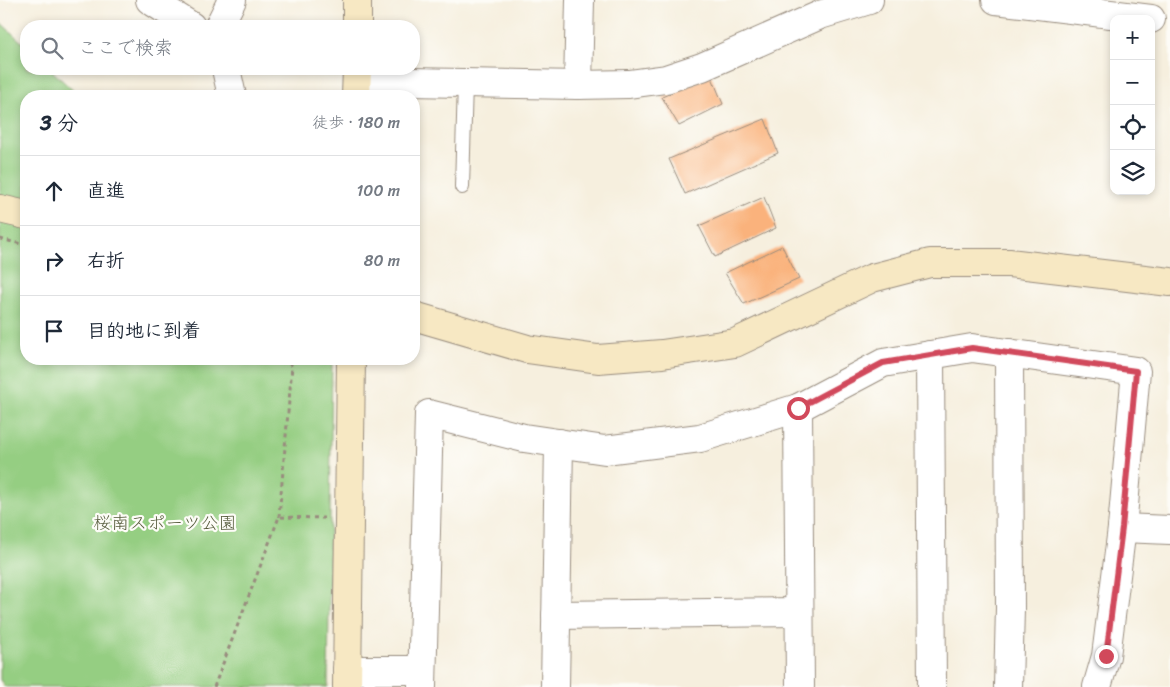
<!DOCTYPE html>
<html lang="ja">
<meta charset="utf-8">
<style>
body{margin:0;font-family:Sriracha,"Klee One",sans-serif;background:#f6f6f7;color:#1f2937}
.controls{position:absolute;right:15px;top:15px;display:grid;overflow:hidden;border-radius:10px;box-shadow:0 2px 8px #0003}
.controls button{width:45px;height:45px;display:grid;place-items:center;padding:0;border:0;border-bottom:1px solid #e0e1e3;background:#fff;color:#1f2937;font:25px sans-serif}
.stop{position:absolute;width:15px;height:15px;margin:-11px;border:4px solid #d1495b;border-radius:50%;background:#fff}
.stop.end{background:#d1495b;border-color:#fff;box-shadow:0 1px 5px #0008}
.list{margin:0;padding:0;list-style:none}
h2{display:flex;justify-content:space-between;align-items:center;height:65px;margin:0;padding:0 20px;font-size:21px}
h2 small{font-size:16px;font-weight:400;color:#747a83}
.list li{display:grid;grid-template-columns:32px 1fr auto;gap:15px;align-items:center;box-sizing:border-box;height:70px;padding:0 20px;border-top:1px solid #e0e1e3}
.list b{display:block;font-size:19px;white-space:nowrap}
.list em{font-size:16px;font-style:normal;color:#747a83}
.icon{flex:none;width:28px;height:28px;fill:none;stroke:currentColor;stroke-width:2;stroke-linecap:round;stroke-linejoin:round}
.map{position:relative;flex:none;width:1170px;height:687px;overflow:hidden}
.search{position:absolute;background:#fff;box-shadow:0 2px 8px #0003;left:20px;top:20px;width:400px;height:55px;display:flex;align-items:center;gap:12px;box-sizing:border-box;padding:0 18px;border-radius:20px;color:#747a83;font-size:19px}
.panel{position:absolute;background:#fff;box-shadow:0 2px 8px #0003;left:20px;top:90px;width:400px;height:275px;border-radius:20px}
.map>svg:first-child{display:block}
.green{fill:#95ce82;stroke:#687c50}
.building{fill:#fab27b}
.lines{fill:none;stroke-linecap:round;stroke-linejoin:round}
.lane-casing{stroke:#988c7e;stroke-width:16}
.street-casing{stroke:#988c7e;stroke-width:30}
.secondary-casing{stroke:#988c7e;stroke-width:30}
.path{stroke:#988c7e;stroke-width:3;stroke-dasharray:4 4;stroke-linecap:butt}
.lane{stroke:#fff;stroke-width:14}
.street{stroke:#fff;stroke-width:28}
.secondary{stroke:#f7e8c3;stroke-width:28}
.route{stroke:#d1495b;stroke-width:6}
.labels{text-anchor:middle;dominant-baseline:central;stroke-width:4.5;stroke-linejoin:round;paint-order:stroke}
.park-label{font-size:18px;fill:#565b3c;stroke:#fdfcf7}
</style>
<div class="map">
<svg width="1170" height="687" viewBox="0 0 1170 687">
<rect width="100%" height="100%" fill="#fdfcf7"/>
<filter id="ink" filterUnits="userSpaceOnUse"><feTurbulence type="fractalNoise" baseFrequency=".02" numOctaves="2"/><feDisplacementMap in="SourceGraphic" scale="10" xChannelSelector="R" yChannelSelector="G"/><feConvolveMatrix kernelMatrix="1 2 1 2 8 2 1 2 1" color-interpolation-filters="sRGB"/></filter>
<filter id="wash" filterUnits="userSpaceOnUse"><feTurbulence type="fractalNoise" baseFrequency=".0096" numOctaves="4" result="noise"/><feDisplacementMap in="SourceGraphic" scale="20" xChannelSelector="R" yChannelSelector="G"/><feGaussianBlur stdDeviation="1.12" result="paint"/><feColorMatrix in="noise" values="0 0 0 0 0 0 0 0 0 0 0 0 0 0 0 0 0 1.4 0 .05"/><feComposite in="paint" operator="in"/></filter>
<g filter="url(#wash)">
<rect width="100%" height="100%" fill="#f6efde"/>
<path class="green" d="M 0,22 L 26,46 L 26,69 L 50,69 L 79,96 L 26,96 L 26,359 L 332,359 L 328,687 L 5,687 L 0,680 Z"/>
<g id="blocks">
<g class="building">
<path d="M 711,75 L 723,104 L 679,126 L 662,97 Z"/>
<path d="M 765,119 L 778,153 L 685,194 L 669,159 Z"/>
<path d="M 764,197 L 776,228 L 715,257 L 699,226 Z"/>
<path d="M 782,246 L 799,279 L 744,304 L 725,273 Z"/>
</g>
</g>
</g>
<g filter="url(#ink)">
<use href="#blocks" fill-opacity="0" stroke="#988c7e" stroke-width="1"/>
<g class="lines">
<defs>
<path id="lane" d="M 462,187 L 465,83"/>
<g id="street">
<path d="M 150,0 L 191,26"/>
<path d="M 996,0 L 1151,19"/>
<path d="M 219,26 L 232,0"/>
<path d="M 226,69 L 232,96"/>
<path d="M 357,81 L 578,85 L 629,84 L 666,79 L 702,67 L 820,15 L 869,0"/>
<path d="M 578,85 L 580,0"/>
<path d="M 930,355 L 932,687"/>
<path d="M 798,408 L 800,687"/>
<path d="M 1122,528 L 1170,530"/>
<path d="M 556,615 L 799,612"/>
<path d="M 347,670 L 422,670"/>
<path d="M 422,687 L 429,414 L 524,438 L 605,450 L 700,438 L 798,408 L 883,363 L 972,348 L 1136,371 L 1122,528 L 1106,656 L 1097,687"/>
<path d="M 555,687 L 559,443"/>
<path d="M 1008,687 L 1010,608 L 1009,353"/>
</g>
<g id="secondary">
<path d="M 357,26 L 357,0"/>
<path d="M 356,96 L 357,69"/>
<path d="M 0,209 L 26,215"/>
<path d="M 414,316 L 527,349 L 598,359 L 662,354 L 735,343 L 872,278 L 930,263 L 1009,263 L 1170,282"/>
<path d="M 347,687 L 351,359"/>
</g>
</defs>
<use href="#lane" class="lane-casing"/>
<use href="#street" class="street-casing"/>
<use href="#secondary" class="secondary-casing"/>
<g class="path">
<path d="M 0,239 L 26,245"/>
<path d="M 279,517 L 292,366 L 286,359"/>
<path d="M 214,687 L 279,517 L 324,518"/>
</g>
<use href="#lane" class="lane"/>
<use href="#street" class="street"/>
<use href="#secondary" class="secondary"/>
</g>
</g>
<g class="lines" filter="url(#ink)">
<path class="route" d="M 798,408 L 883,363 L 972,348 L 1136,371 L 1122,528 L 1106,656"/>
</g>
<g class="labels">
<g class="park-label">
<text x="165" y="523">桜南スポーツ公園</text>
</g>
</g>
</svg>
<div class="controls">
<button>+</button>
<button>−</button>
<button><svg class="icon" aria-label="locate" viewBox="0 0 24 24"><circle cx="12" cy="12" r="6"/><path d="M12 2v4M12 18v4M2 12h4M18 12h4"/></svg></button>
<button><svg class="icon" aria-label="layers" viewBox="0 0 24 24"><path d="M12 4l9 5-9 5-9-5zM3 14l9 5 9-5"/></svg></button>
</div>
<div class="stop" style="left:798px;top:408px"></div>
<div class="stop end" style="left:1106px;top:656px"></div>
<div class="search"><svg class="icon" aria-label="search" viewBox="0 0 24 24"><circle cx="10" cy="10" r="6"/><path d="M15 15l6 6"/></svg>ここで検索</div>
<section class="panel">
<h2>3 分<small>徒歩 · 180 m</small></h2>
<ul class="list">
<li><svg class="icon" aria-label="ahead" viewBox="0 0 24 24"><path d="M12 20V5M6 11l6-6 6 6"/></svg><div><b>直進</b></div><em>100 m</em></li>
<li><svg class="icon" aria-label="right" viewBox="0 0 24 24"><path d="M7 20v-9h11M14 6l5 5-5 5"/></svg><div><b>右折</b></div><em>80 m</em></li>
<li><svg class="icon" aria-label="arrive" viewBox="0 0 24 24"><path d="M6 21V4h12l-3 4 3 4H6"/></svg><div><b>目的地に到着</b></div></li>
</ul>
</section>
</div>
